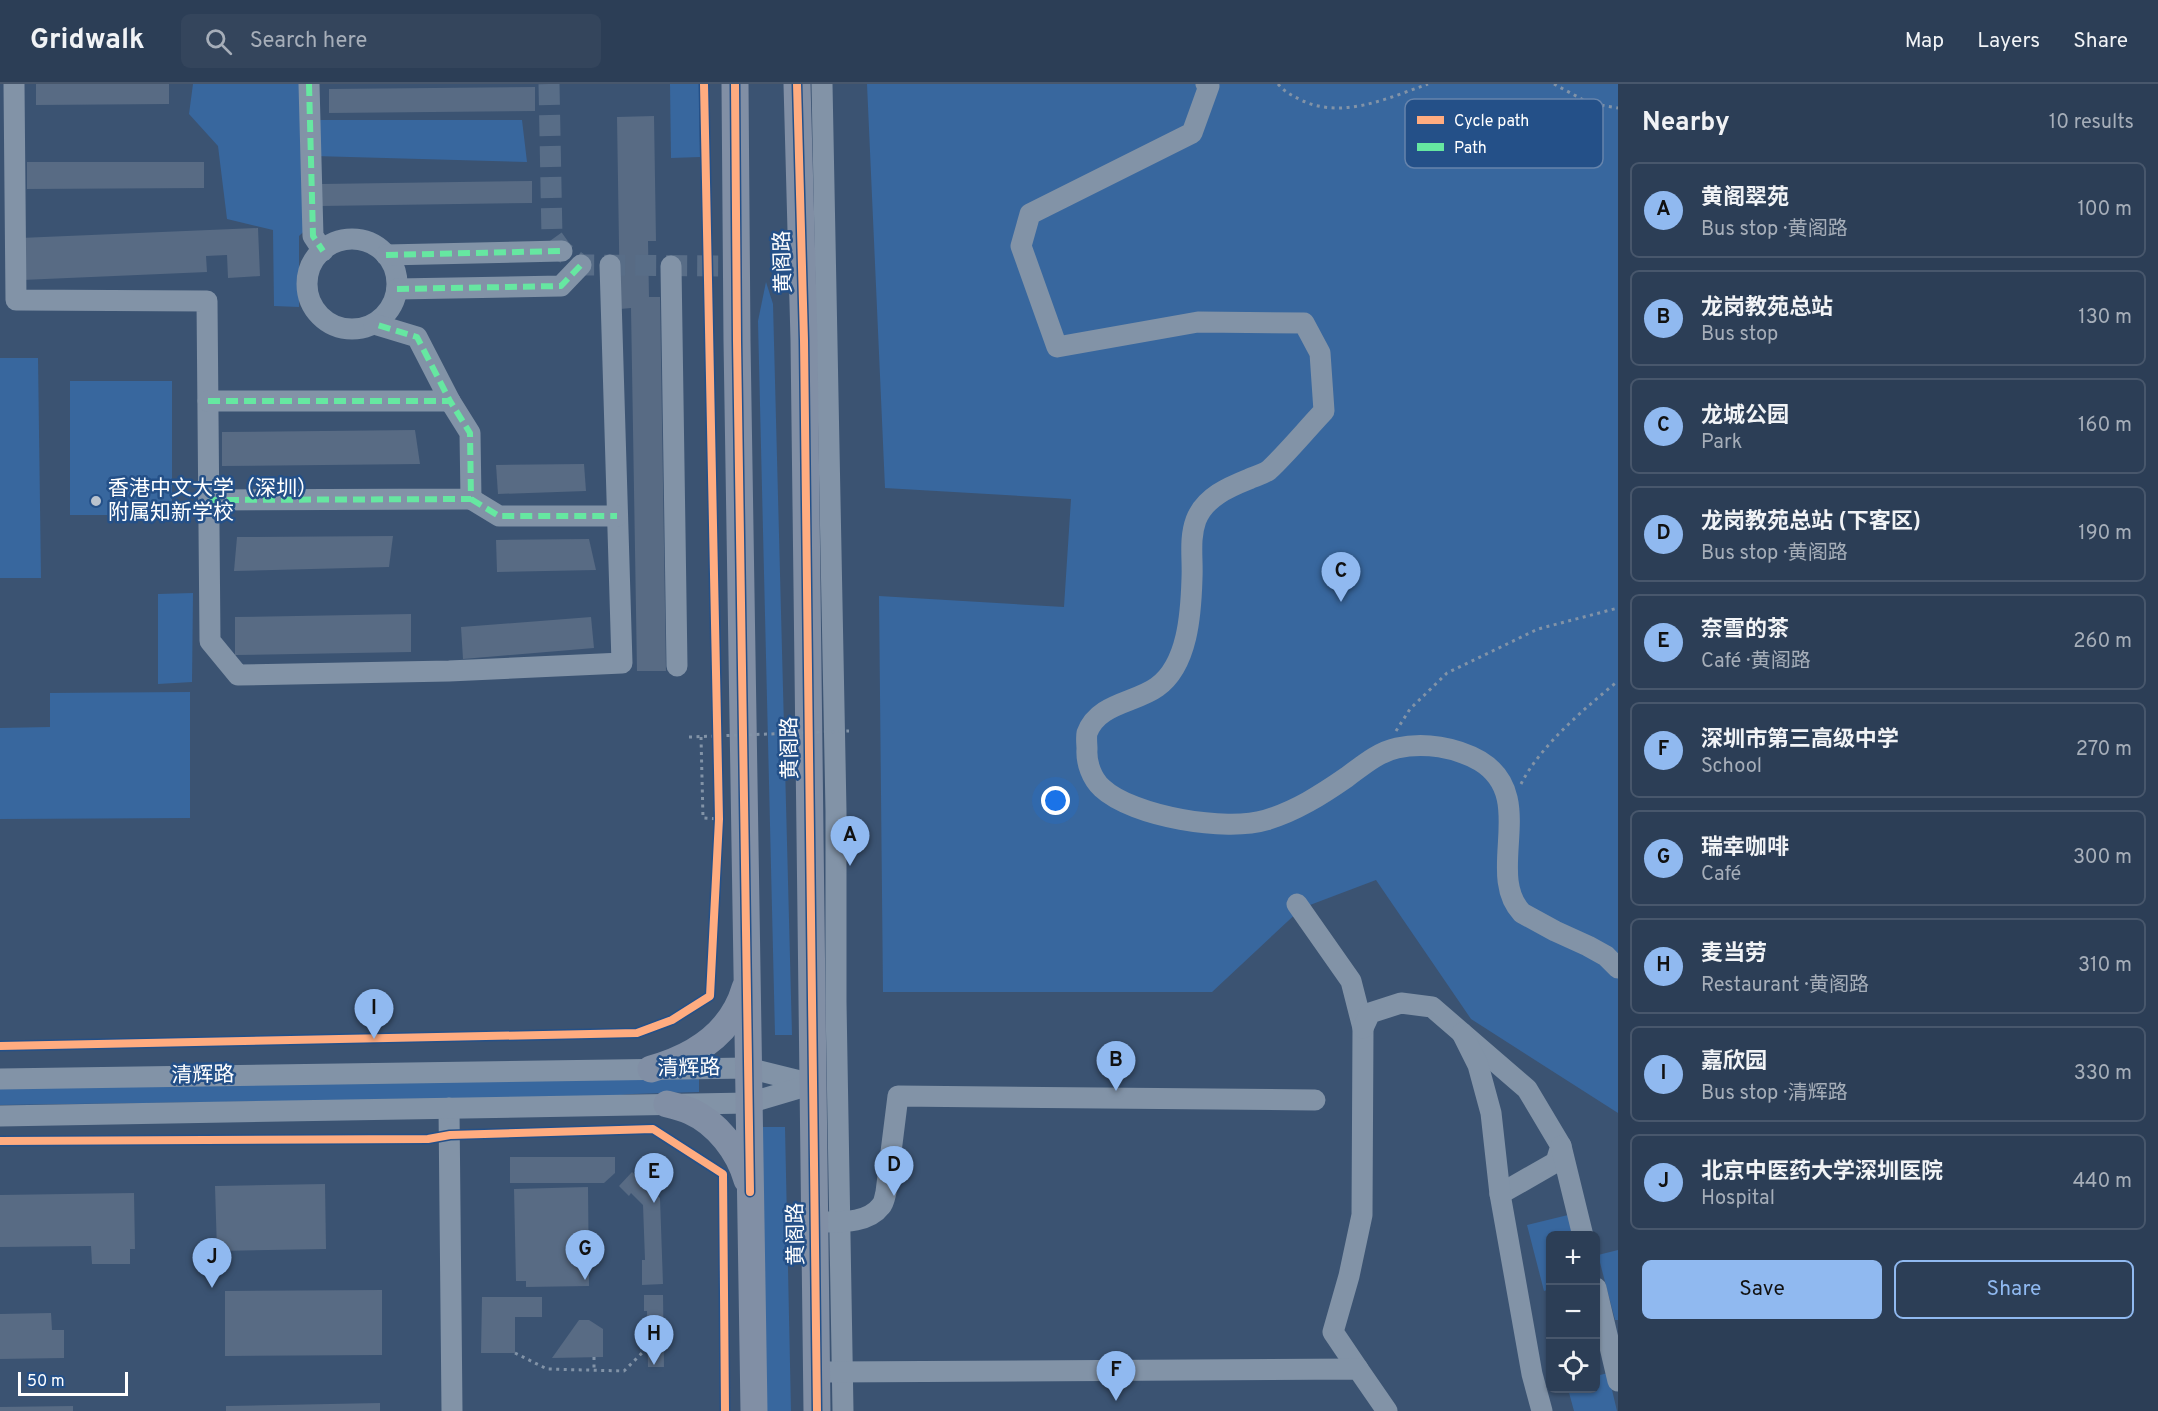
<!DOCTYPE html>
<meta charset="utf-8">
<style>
body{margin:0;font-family:Overpass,"Noto Sans SC",sans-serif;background:#34455c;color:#f1f3f6}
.controls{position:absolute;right:18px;bottom:18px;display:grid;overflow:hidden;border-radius:9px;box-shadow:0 2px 4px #0004}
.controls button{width:54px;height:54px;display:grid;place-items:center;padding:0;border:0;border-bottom:2px solid #48576c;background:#2c3e56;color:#f1f3f6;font:30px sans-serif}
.scale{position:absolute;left:18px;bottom:15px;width:110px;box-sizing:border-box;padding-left:6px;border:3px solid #fff;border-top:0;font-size:16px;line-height:21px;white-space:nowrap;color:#fff;-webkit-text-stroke:4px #245088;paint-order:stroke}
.you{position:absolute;left:1056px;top:717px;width:21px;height:21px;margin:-15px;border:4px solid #fff;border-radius:50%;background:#1a73e8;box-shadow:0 0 0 9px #1a73e833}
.badge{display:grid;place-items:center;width:39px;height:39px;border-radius:50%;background:#90b9f0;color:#111;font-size:20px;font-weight:700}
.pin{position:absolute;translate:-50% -50px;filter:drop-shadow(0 2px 3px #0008)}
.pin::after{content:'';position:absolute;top:32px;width:21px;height:18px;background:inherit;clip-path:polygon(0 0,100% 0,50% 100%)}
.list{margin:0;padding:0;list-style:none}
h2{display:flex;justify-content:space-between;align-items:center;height:78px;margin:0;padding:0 24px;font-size:26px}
h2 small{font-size:20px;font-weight:400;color:#a6aeb9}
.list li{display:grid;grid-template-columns:39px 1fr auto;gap:18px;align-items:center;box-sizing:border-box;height:96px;margin:0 12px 12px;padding:0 12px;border:2px solid #48576c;border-radius:9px}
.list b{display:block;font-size:22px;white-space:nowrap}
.list p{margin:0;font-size:20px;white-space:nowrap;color:#a6aeb9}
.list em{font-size:20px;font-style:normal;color:#a6aeb9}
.actions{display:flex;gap:12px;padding:18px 24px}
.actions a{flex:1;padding:14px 0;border:2px solid #90b9f0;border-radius:9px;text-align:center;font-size:21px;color:#90b9f0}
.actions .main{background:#90b9f0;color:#111}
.icon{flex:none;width:33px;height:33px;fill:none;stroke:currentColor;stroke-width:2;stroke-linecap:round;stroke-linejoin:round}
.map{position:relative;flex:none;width:1618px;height:1327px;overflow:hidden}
header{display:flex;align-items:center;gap:36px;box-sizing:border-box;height:84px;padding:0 30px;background:#2c3e56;border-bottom:2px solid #48576c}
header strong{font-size:28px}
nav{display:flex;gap:33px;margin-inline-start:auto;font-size:21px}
.search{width:420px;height:54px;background:#34455c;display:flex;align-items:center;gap:15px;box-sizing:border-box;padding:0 21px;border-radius:9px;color:#a6aeb9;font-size:22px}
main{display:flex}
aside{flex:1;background:#2c3e56}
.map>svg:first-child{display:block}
.green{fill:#38679e}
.building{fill:#586b84}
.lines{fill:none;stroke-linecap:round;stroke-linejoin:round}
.minor-tunnel{stroke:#586d87;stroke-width:21;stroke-dasharray:21 10;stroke-linecap:butt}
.path{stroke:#8293a7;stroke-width:3;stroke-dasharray:3 4.5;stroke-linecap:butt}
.minor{stroke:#8293a7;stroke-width:21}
.major{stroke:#818fa5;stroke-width:27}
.path-bridge{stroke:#8293a7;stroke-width:3;stroke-dasharray:3 4.5;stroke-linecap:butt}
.quiet{stroke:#66e7a1;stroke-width:6;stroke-dasharray:12 6;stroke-linecap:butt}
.cycleway-casing{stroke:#245088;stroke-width:11}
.cycleway{stroke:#ffac80;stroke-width:8}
.poi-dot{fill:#bac3ce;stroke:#245088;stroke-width:2}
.labels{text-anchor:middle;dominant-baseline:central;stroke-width:5;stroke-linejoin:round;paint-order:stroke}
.street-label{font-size:21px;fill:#fff;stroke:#245088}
.poi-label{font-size:21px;fill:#fff;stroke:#245088;text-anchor:start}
.key{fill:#245088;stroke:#6684ac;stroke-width:1.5}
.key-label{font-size:16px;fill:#fff}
</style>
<header>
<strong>Gridwalk</strong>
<div class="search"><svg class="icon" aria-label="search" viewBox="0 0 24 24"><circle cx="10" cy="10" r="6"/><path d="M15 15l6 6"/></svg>Search here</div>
<nav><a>Map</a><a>Layers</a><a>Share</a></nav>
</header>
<main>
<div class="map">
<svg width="1618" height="1327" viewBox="0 0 1618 1327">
<rect width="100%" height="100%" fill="#3b5372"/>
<g class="green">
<path d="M 193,0 L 317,0 L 317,36 L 522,36 L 527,78 L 314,72 L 315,137 L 299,152 L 299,223 L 274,222 L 273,146 L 227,135 L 218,62 L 189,30 Z"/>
<path d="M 670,0 L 699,0 L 700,73 L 671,74 Z"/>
<path d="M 867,0 L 1618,0 L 1618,1029 L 1471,935 L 1376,796 L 1302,824 L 1212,908 L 883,908 L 879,512 L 1064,523 L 1071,415 L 885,404 Z"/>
<path d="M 766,198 L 773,220 L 792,951 L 775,951 L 758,237 Z"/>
<path d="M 0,274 L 38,274 L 41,494 L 0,494 Z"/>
<rect x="70" y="297" width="102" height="134"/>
<path d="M 193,509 L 192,598 L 158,600 L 158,510 Z"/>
<path d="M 190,608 L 190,734 L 0,735 L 0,644 L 50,643 L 50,609 Z"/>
<path d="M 699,991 L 699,1008 L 633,1010 L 594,1013 L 0,1021 L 0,1004 Z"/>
<path d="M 757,1043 L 785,1043 L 791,1327 L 762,1327 Z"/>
<path d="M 1568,1131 L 1573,1151 L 1550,1152 L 1550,1205 L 1544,1207 L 1527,1141 Z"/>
<path d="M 1618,1166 L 1618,1236 L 1615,1236 L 1598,1171 Z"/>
<path d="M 1608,1289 L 1617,1327 L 1574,1327 L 1568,1305 L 1596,1304 L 1596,1292 Z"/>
</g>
<g class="building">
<path d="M 36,0 L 169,0 L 169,20 L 36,21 Z"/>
<path d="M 535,3 L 535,27 L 329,29 L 329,5 Z"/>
<path d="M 654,32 L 656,157 L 648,157 L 649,213 L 660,213 L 666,587 L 637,587 L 631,224 L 620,225 L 617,33 Z"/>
<path d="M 27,78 L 204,78 L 204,104 L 27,105 Z"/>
<path d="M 532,97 L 532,119 L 321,122 L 321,100 Z"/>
<path d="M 258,144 L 260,192 L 228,194 L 227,171 L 206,172 L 207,188 L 22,196 L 20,154 Z"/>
<path d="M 415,346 L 420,380 L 222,382 L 222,348 Z"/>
<path d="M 584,380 L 586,407 L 498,410 L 496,381 Z"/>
<path d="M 393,452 L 389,483 L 234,487 L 237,453 Z"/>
<path d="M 589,455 L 596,486 L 497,488 L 496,456 Z"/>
<path d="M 411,530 L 411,568 L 235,571 L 235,533 Z"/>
<path d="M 591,533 L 594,564 L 463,575 L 461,543 Z"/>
<path d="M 510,1073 L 615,1073 L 615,1089 L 604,1099 L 510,1099 Z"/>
<path d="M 632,1088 L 660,1114 L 663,1200 L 642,1201 L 642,1176 L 645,1176 L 643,1121 L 631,1109 L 629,1112 L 619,1102 Z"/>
<path d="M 325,1100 L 326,1165 L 217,1167 L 215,1102 Z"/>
<path d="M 588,1103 L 589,1202 L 526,1203 L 526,1197 L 516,1197 L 514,1105 Z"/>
<path d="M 134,1109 L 135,1165 L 130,1165 L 130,1180 L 92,1180 L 91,1162 L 0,1163 L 0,1111 Z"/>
<path d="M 382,1206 L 382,1271 L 225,1272 L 225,1207 Z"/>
<path d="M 644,1211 L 663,1211 L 664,1283 L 648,1283 L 647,1227 L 644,1227 Z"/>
<path d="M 482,1213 L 542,1213 L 542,1233 L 515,1233 L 515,1269 L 481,1269 Z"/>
<path d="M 51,1229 L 52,1246 L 64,1246 L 64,1274 L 0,1275 L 0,1230 Z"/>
<path d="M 579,1236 L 589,1236 L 603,1245 L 603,1273 L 552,1274 Z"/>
<path d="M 380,1319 L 380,1327 L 226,1327 L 226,1322 Z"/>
<path d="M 73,1322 L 73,1327 L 0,1327 L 0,1323 Z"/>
</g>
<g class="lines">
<path class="minor-tunnel" d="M 549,0 L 552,153 L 562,167 L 581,181 L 736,182"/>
<g class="path">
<path d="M 1278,0 C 1285,8 1291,11 1301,16 C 1342,36 1388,14 1428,0"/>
<path d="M 1554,0 L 1589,19 L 1618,24"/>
<path d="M 1396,647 L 1410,625 L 1447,589 L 1538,545 L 1618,524"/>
<path d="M 701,653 L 703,734 L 719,735"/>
<path d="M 1521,700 C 1540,662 1585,624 1618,597"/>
<path d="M 515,1269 L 547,1285 L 624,1287 L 647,1264"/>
<path d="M 594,1273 L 594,1286"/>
</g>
<g class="minor">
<path d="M 14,0 L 16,216 L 207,217 L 210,557 L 238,591 L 449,587 L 622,579 L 610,181"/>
<path d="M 309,0 L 313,152 L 323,167"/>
<path d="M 822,0 L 836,727 L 836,918 L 843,1327"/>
<path d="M 1206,0 L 1209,2 L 1192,49 L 1030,130 L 1021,162 L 1057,263 L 1198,238 L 1304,239 L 1320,269 L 1324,327 C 1306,346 1288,368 1269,386 C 1264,390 1256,392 1249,395 C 1229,403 1205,413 1196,436 C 1189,455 1193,475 1192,494 C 1191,529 1188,581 1157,603 C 1135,619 1098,619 1087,649 C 1086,654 1087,661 1087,665 C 1086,679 1092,695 1102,704 C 1133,733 1227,748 1266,736 C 1296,727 1321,711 1347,693 C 1362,682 1378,668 1397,664 C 1424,658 1456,663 1480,677 C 1539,713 1484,789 1522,829 L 1555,847 L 1588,862 L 1606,872 L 1618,884"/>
<circle cx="352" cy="200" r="45"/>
<path d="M 386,171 L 562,167"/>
<path d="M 671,182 L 677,582"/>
<path d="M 397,205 L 561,202 L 581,181"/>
<path d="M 208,317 L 450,317 L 417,253 L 374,240"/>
<path d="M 471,415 L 499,432 L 617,432"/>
<path d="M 209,416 L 471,415 L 470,349 L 450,317"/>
<path d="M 1297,820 L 1351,897 L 1363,944 L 1362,1131 L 1349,1192 L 1333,1248 L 1358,1285"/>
<path d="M 1363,944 L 1370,929 L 1401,919 L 1432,923 L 1527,1005 L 1561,1062 L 1556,1078 L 1500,1110"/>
<path d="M 1462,949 L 1478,981 L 1491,1029 L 1500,1110 L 1532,1290 L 1542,1327"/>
<path d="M 0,995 L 748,984 L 812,1000"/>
<path d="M 449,1024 L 452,1327"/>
<path d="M 0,1032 L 749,1019 L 813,1000"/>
<path d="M 1561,1062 L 1583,1152"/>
<path d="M 827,1138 C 845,1138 869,1138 881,1122 C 884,1119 885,1112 886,1108 L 898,1012 L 1315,1016"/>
<path d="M 1596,1204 L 1618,1297"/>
<path d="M 829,1288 L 1358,1285 L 1387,1327"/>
</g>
<g class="major">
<path d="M 735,0 L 737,257 L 754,1327"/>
<path d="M 797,0 L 804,256 L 817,1327"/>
<path d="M 651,985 C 694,973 732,949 745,904"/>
<path d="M 667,1020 C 675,1022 683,1024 690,1027 C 717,1039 739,1067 747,1096"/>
</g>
<path class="path-bridge" d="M 689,653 L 849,647"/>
<g class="quiet">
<path d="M 309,0 L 313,152 L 323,167"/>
<path d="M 386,171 L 562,167"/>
<path d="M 397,205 L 561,202 L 581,181"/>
<path d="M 208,317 L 450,317 L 417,253 L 374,240"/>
<path d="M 471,415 L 499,432 L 617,432"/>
<path d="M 209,416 L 471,415 L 470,349 L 450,317"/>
</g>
<defs>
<g id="cycleway">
<path d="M 735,0 L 737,257 L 750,1108"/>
<path d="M 797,0 L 804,256 L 817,1327"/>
<path d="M 0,962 L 637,949 L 672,936 L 710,912 L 719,735 L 704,0"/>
<path d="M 0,1057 L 428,1055 L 450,1051 L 653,1045 L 723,1090 L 725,1327"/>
</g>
</defs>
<use href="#cycleway" class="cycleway-casing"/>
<use href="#cycleway" class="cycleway"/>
</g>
<circle class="poi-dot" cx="96" cy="417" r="6"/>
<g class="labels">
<g class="street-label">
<text transform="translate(784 178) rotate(-92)">黄阁路</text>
<text transform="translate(791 664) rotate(-91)">黄阁路</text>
<text transform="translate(689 985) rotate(-1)">清辉路</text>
<text transform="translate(203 992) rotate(-1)">清辉路</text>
<text transform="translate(797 1150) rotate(-91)">黄阁路</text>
</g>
<g class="poi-label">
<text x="108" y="405">香港中文大学（深圳）<tspan x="108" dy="24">附属知新学校</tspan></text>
</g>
</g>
<rect x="1405" y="15" width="198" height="69" rx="9" class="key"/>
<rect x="1417" y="32" width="27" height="8" fill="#ffac80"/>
<rect x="1417" y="59" width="27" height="8" fill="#66e7a1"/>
<g class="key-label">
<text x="1454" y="42">Cycle path</text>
<text x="1454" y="69">Path</text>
</g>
</svg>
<div class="controls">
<button>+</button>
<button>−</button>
<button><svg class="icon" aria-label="locate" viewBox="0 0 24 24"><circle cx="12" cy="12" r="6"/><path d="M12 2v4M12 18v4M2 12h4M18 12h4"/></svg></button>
</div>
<div class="scale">50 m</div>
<div class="you"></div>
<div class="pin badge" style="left:850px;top:782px">A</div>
<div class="pin badge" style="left:1116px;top:1007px">B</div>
<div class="pin badge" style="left:1341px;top:518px">C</div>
<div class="pin badge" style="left:894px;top:1112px">D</div>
<div class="pin badge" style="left:654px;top:1119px">E</div>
<div class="pin badge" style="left:1116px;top:1317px">F</div>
<div class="pin badge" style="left:585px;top:1196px">G</div>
<div class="pin badge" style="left:654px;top:1281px">H</div>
<div class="pin badge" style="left:374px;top:955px">I</div>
<div class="pin badge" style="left:212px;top:1204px">J</div>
</div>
<aside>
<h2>Nearby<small>10 results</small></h2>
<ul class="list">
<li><span class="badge">A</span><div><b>黄阁翠苑</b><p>Bus stop · 黄阁路</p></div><em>100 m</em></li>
<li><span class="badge">B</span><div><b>龙岗教苑总站</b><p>Bus stop</p></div><em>130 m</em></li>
<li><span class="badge">C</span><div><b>龙城公园</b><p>Park</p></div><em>160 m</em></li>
<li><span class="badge">D</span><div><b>龙岗教苑总站 (下客区)</b><p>Bus stop · 黄阁路</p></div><em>190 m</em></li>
<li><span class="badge">E</span><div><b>奈雪的茶</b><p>Café · 黄阁路</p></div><em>260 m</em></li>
<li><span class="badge">F</span><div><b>深圳市第三高级中学</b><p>School</p></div><em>270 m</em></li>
<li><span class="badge">G</span><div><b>瑞幸咖啡</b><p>Café</p></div><em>300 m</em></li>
<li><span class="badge">H</span><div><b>麦当劳</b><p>Restaurant · 黄阁路</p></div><em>310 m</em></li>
<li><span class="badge">I</span><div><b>嘉欣园</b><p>Bus stop · 清辉路</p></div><em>330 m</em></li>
<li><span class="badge">J</span><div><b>北京中医药大学深圳医院</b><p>Hospital</p></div><em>440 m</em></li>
</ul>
<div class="actions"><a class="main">Save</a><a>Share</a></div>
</aside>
</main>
